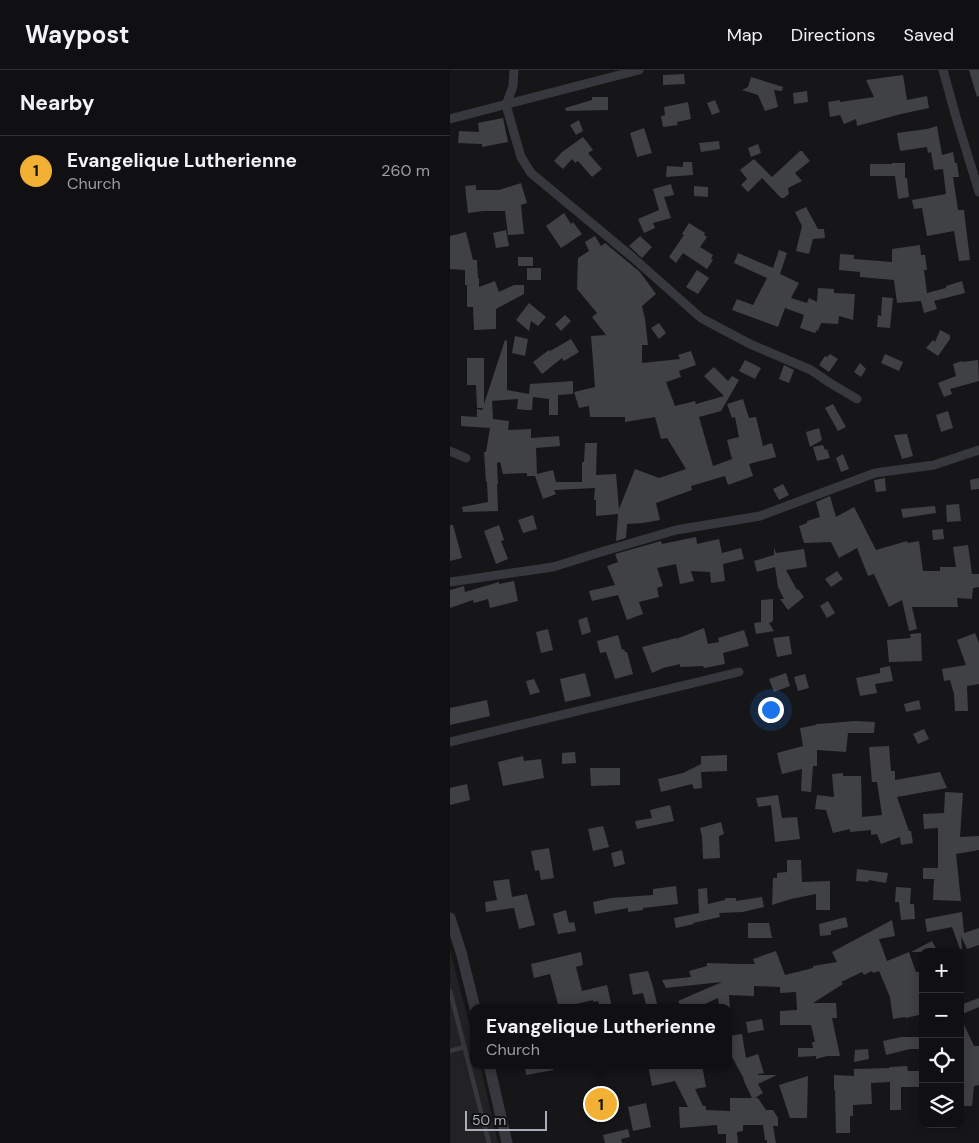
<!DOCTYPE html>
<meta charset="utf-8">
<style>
body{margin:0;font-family:"DM Sans",sans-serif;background:#1e1e20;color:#f1f3f6}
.controls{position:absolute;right:15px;bottom:15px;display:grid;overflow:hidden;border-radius:10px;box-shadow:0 2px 12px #0003}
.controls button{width:45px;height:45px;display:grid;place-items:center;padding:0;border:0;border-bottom:1px solid #303032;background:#101012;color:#f1f3f6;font:25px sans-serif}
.scale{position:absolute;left:15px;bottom:12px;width:82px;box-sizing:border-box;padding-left:5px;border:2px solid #a8adb8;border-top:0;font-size:14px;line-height:18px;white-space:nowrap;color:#a8adb8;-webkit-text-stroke:4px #111113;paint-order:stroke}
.you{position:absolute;left:320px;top:639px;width:18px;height:18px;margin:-12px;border:4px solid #fff;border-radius:50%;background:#1a73e8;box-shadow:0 0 0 8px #1a73e833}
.badge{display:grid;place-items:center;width:32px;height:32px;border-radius:50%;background:#f2b134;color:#111;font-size:16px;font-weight:700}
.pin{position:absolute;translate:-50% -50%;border:2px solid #fff;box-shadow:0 1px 5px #0006}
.popup{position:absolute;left:20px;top:934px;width:262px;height:65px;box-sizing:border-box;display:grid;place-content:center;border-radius:10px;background:#101012;filter:drop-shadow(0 1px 4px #0005);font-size:16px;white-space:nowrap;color:#9c9d9f}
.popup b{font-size:19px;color:#f1f3f6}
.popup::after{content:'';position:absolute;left:50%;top:100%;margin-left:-10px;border:10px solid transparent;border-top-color:#101012}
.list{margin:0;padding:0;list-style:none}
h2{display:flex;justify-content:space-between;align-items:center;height:65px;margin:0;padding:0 20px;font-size:21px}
h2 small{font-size:16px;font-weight:400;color:#9c9d9f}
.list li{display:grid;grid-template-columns:32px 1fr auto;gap:15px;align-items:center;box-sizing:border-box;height:70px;padding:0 20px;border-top:1px solid #303032}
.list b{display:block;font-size:19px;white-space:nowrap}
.list p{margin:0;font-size:16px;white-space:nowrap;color:#9c9d9f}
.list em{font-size:16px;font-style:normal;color:#9c9d9f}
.icon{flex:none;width:28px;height:28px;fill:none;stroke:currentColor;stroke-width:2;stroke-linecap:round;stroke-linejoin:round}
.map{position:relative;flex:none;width:529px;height:1073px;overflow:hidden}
header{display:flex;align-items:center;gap:30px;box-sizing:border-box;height:70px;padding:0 25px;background:#101012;border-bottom:1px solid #303032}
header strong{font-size:24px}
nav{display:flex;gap:28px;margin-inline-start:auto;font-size:18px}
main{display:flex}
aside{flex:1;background:#101012}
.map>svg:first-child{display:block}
.built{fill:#222225}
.building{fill:#404145}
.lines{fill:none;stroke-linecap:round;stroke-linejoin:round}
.service{stroke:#37383d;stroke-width:4.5}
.minor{stroke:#37383d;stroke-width:9}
.tertiary{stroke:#37383d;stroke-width:11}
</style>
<header>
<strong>Waypost</strong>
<nav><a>Map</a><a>Directions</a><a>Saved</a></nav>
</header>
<main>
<aside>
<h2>Nearby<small></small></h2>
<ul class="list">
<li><span class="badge">1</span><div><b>Evangelique Lutherienne</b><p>Church</p></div><em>260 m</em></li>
</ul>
</aside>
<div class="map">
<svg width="529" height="1073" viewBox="0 0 529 1073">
<rect width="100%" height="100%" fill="#161618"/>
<path class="built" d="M 0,881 L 23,968 L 23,995 L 30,995 L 48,1073 L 0,1073 Z"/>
<g class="building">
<path d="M 519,0 L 529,0 L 529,26 L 527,27 Z"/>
<path d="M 234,4 L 235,14 L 213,15 L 213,5 Z"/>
<path d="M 453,5 L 457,30 L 477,26 L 479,38 L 451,44 L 407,56 L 406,49 L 394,54 L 390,45 L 380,47 L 378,32 L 390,30 L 390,32 L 424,27 L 416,10 Z"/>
<path d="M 301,7 L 333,17 L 332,21 L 324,20 L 328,37 L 315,41 L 308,25 L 292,20 L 298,17 Z"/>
<path d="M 357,21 L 358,32 L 344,34 L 343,23 Z"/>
<path d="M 142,27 L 158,27 L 158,40 L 116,41 L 115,38 L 142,30 Z"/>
<path d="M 265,30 L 270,42 L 262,45 L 257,33 Z"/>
<path d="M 238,32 L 241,49 L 227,52 L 228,55 L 213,57 L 211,46 L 215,45 L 214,37 Z"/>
<path d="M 53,48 L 58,72 L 32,77 L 32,74 L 8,73 L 9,61 L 29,62 L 28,53 Z"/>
<path d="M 129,50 L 133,61 L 126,65 L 120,55 Z"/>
<path d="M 487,56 L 492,85 L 503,82 L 505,93 L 507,93 L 509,107 L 503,107 L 508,140 L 514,140 L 520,190 L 509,191 L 504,161 L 477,166 L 472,138 L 464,139 L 462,130 L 496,124 L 493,99 L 484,100 L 481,82 L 478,83 L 477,77 L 450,81 L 447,63 L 477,59 Z"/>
<path d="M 194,58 L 202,83 L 187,87 L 180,63 Z"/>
<path d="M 133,67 L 143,80 L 138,83 L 152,99 L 142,107 L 128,91 L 125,93 L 122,89 L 113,99 L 104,91 L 112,82 Z"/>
<path d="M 269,71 L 270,79 L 251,82 L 249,73 Z"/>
<path d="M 308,74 L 311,83 L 301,87 L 298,78 Z"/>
<path d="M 350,81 L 352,81 L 360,91 L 345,103 L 352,111 L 338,118 L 339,124 L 334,128 L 331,128 L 312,108 L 298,122 L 291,115 L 297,109 L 290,100 L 304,89 L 322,107 Z"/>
<path d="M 233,92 L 242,92 L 243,105 L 216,107 L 217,96 L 233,97 Z"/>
<path d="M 442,93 L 455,93 L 455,108 L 457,108 L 459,127 L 448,129 L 445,106 L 420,106 L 420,94 L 442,94 Z"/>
<path d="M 71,113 L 77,133 L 71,135 L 74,164 L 58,165 L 55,141 L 33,141 L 18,143 L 15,116 L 26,115 L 26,120 L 49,120 Z"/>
<path d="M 221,114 L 224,125 L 214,127 L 221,148 L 203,153 L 205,158 L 194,163 L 188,149 L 209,140 L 203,119 Z"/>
<path d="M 244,116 L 258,117 L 258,127 L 244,126 Z"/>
<path d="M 356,137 L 368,159 L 374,159 L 375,168 L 363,169 L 359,184 L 346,181 L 352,156 L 345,142 Z"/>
<path d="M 114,143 L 121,154 L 123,152 L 132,164 L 111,178 L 96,156 Z"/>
<path d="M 239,153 L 255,163 L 254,165 L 257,167 L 250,177 L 263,185 L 261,189 L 263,190 L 257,199 L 233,183 L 226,193 L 219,187 L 234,165 L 232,164 Z"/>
<path d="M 56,160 L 59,176 L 46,178 L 43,163 Z"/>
<path d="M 16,162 L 23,190 L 27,190 L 28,208 L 29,208 L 29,217 L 45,211 L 49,222 L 64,215 L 74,215 L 74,224 L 46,239 L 46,259 L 24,260 L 23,237 L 17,237 L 17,215 L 15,215 L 15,200 L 0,199 L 0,166 Z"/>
<path d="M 145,166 L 151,176 L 155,173 L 190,202 L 206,224 L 192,236 L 195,249 L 198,275 L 192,275 L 192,293 L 230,289 L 228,285 L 241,281 L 246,295 L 229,301 L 231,307 L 216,312 L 225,336 L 245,331 L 246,334 L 274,326 L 254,306 L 264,297 L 278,311 L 282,306 L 289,310 L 271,341 L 249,347 L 263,396 L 282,389 L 277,370 L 289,367 L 285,347 L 282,348 L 277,334 L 293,329 L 299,348 L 306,347 L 313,376 L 322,373 L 326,387 L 299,394 L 303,406 L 278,415 L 275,406 L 241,416 L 242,420 L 206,433 L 210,450 L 193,453 L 177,454 L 176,468 L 166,471 L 168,444 L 146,446 L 146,430 L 144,430 L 145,418 L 104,420 L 106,424 L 93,429 L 85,406 L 77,406 L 77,403 L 53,404 L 50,392 L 47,393 L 48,414 L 47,414 L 48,441 L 13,442 L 12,437 L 38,432 L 37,412 L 36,412 L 34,382 L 36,382 L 40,358 L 11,356 L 11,346 L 27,347 L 27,339 L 32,340 L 33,338 L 27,338 L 26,315 L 17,315 L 17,288 L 34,288 L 34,334 L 55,270 L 57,271 L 57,320 L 79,324 L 80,314 L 123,311 L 123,324 L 108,325 L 108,345 L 99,345 L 99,329 L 83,327 L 82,340 L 75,340 L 67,339 L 68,329 L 42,331 L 43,349 L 59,351 L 58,360 L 81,359 L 81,368 L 109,366 L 110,376 L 86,378 L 87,404 L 103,400 L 106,412 L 132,412 L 132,392 L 134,392 L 135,373 L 147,373 L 146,405 L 166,404 L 169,439 L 185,399 L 209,408 L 236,399 L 217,368 L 211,369 L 205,347 L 175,352 L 175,347 L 140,347 L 139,336 L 129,338 L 124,322 L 145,317 L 141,266 L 156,265 L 142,247 L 147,243 L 127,219 L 128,188 L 139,181 L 135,172 Z"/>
<path d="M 190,166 L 202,177 L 192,188 L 179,176 Z"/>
<path d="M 470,175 L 471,185 L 475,185 L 477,200 L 474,200 L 477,223 L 496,218 L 496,216 L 512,211 L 515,223 L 484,231 L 487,239 L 474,243 L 471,231 L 447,233 L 444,210 L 410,207 L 410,202 L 389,200 L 390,184 L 404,185 L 404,189 L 442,192 L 442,179 Z"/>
<path d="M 329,180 L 337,183 L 330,204 L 349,213 L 341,228 L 357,233 L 359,228 L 367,232 L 368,218 L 384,219 L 384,223 L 405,224 L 403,250 L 389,246 L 388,254 L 371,253 L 368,261 L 367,260 L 365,263 L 350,258 L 354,245 L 335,238 L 328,257 L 282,240 L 287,229 L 303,235 L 317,208 L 284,193 L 288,183 L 323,198 Z"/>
<rect x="68" y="187" width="15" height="9"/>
<rect x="77" y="198" width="14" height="12"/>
<path d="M 247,200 L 259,208 L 248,224 L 236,217 Z"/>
<path d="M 432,227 L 443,228 L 440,258 L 427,257 L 428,245 L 431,246 Z"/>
<path d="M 79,233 L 96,247 L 88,256 L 81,251 L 79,261 L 66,250 Z"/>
<path d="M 115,245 L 121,251 L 111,261 L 105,254 Z"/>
<path d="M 209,253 L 216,263 L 209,269 L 201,258 Z"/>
<path d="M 490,260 L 500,265 L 500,269 L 488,286 L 476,278 L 483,270 L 485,272 Z"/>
<path d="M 65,266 L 78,269 L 75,286 L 62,283 Z"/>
<path d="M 121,269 L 129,282 L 114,291 L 112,288 L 92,304 L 83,292 L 99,280 L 100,281 Z"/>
<path d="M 380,284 L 388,289 L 379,302 L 369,295 L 375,286 L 377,287 Z"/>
<path d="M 435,284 L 453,292 L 449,301 L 431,293 Z"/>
<path d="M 295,290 L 311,298 L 305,309 L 289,301 Z"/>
<path d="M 528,290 L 529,311 L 500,319 L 502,324 L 494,327 L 488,313 L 506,306 L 503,294 L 512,291 L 512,292 Z"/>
<path d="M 410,293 L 416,299 L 411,307 L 404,302 Z"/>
<path d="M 334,295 L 344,300 L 339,313 L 329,309 Z"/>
<path d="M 383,334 L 396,357 L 388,361 L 375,338 Z"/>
<path d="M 498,341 L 503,358 L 491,362 L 486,345 Z"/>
<path d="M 369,358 L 372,370 L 360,377 L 356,362 Z"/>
<path d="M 457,364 L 463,386 L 452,389 L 444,365 Z"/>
<path d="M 373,375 L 375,380 L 377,379 L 380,388 L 367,391 L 363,377 Z"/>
<path d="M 393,384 L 399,399 L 391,402 L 386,388 Z"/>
<path d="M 435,408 L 436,421 L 426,422 L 424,410 Z"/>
<path d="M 529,408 L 529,419 L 521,420 L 520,410 Z"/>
<path d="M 333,414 L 339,425 L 329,430 L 323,419 Z"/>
<path d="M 380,426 L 386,447 L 404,437 L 426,480 L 457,471 L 458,473 L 469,471 L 473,501 L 490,501 L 490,497 L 506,497 L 503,477 L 518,475 L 522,504 L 529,504 L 529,517 L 523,518 L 522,529 L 507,528 L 508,537 L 462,537 L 467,559 L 459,561 L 452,530 L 439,537 L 424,504 L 418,506 L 407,478 L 389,488 L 381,472 L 354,473 L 349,456 L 357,453 L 357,451 L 370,447 L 366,432 Z"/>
<path d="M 509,434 L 511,451 L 497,452 L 496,435 Z"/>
<path d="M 485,436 L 486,443 L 453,448 L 451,439 Z"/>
<path d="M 83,445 L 87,459 L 73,463 L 68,450 Z"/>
<path d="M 0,455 L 3,455 L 12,488 L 0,491 Z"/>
<path d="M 49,455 L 54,470 L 51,471 L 58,489 L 46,494 L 34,461 Z"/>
<path d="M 493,459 L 494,469 L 483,470 L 482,460 Z"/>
<path d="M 246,467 L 247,474 L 269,469 L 272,483 L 291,478 L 294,489 L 273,494 L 275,511 L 261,513 L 260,502 L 241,501 L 244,511 L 230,514 L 226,494 L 207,498 L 213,516 L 207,518 L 209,527 L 189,532 L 193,544 L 177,550 L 168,525 L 142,531 L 139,521 L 165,515 L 157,496 L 168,492 L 165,484 L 211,471 L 212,474 Z"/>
<path d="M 324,478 L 326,483 L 354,479 L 357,497 L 336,500 L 347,520 L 348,519 L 354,527 L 338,540 L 330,529 L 334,529 L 328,517 L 325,497 L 307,502 L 304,491 L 324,485 Z"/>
<path d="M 387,501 L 393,509 L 381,517 L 375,509 Z"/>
<path d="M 64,511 L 68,531 L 40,538 L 38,529 L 24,533 L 23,530 L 0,538 L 0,520 L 14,516 L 15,522 L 49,512 L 49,514 Z"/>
<path d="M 323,529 L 323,551 L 319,553 L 324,561 L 306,564 L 304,553 L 311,552 L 311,530 Z"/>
<path d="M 378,531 L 385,543 L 377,548 L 370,536 Z"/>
<path d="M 137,547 L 141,562 L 132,565 L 128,550 Z"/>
<path d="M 254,558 L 258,574 L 269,572 L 268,568 L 294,560 L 299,576 L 273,583 L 275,594 L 254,598 L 253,596 L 230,597 L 230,594 L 213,598 L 202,603 L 192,577 L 226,568 L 226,569 Z"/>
<path d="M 98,559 L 103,580 L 91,583 L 86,562 Z"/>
<path d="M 471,563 L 472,591 L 439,592 L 437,570 L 461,568 L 460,564 Z"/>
<path d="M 525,563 L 529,573 L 529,614 L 517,616 L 518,641 L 505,641 L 504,624 L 500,610 L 494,611 L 492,599 L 516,595 L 507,570 Z"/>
<path d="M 168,565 L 172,580 L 174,579 L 175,582 L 177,582 L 183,604 L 165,609 L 156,582 L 150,583 L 147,571 Z"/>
<path d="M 339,566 L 342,584 L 327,587 L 323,568 Z"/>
<path d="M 440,596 L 443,611 L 425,614 L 427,623 L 410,626 L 406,608 L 430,603 L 430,598 Z"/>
<path d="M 135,603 L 141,626 L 115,632 L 110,609 Z"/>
<path d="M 336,603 L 340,616 L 324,622 L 319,609 Z"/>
<path d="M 355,604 L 359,618 L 348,621 L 344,607 Z"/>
<path d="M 84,609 L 90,622 L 80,625 L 76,611 Z"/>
<path d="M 37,630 L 40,646 L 0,655 L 0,638 Z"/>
<path d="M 469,630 L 471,639 L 456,642 L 454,634 Z"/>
<path d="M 405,651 L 425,652 L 424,663 L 398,663 L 396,682 L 367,680 L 367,696 L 363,696 L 361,722 L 351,721 L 352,699 L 332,704 L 327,683 L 353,676 L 350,658 L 366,655 L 366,654 L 381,653 Z"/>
<path d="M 474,659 L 479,669 L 468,674 L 463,664 Z"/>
<path d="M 439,676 L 441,701 L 445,701 L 445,710 L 490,702 L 497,718 L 447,727 L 459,761 L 461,761 L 463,773 L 451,775 L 450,767 L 431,774 L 427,764 L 421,765 L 421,760 L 400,762 L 400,759 L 383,763 L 376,740 L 365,739 L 367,725 L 384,727 L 382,704 L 393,703 L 393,706 L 411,706 L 412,747 L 432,745 L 427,712 L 422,712 L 419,677 Z"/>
<path d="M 125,682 L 126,693 L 112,694 L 112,683 Z"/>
<path d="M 277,685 L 277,701 L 251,702 L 252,718 L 244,719 L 242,714 L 211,722 L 208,709 L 233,703 L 251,694 L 251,686 Z"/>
<path d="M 73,686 L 74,691 L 91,689 L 94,708 L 53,716 L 48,692 Z"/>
<path d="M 140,698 L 170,698 L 170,715 L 141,716 Z"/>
<path d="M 17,714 L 20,730 L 0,735 L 0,718 Z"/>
<path d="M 495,722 L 513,723 L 510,767 L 529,766 L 529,780 L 506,784 L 511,831 L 483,830 L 484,809 L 473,809 L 473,798 L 488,798 L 488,758 L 474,759 L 473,744 L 494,743 Z"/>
<path d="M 328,725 L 332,748 L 347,747 L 350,769 L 325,772 L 321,735 L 308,737 L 306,728 Z"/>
<path d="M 220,735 L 224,751 L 187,759 L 185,751 L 202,748 L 200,740 Z"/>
<path d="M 271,752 L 274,764 L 269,766 L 270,788 L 253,789 L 252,766 L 250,758 Z"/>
<path d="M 153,756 L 159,777 L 143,781 L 138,759 Z"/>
<path d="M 99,778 L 104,808 L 91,810 L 89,800 L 85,801 L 81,781 Z"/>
<path d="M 172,780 L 175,794 L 164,797 L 161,783 Z"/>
<path d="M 337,790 L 351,790 L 352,812 L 380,811 L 380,840 L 366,840 L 366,824 L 341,829 L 322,835 L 323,808 L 327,808 L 327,803 L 337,802 Z"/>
<path d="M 407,799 L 438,803 L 436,813 L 419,810 L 418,812 L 406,811 Z"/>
<path d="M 59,809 L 62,827 L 77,824 L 85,855 L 69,859 L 64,838 L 36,842 L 35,832 L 47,830 L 43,811 Z"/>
<path d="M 226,816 L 228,834 L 193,838 L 193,840 L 178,842 L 178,838 L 145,844 L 143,832 L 161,828 L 203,825 L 203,819 Z"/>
<path d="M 446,817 L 461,818 L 460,834 L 464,834 L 465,849 L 451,850 L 449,832 L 445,832 Z"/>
<path d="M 257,818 L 258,834 L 275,830 L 275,828 L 286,828 L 286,831 L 312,827 L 314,837 L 293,842 L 269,843 L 270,847 L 243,853 L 244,854 L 226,858 L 224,848 L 249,843 L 248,819 Z"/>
<path d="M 116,840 L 119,853 L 124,852 L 126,861 L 108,864 L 103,844 Z"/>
<path d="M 512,842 L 514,863 L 529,858 L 529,875 L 517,879 L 511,866 L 512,879 L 510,879 L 502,857 L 477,862 L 475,849 Z"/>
<path d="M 396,847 L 398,857 L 381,861 L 381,865 L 370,866 L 369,854 Z"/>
<path d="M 442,850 L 445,866 L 429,869 L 437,891 L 459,882 L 466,902 L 473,902 L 473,944 L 456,948 L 455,947 L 443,949 L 440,927 L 429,901 L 423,903 L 422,901 L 414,905 L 412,902 L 391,912 L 393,914 L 363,933 L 386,933 L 387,948 L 382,948 L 390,986 L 377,986 L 366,989 L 366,986 L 348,987 L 348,978 L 363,978 L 362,972 L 365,972 L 361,955 L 330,955 L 330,941 L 347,940 L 346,922 L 330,923 L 330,917 L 304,916 L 304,926 L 279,925 L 280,938 L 269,938 L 268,928 L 246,938 L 232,938 L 228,931 L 272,912 L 216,918 L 212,910 L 241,907 L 239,901 L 257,896 L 257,893 L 289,894 L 305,894 L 303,889 L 326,881 L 335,905 L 363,898 L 363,896 L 387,892 L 382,882 Z"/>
<path d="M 298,853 L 319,853 L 322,868 L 298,868 Z"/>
<path d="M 482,871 L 488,882 L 461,882 Z"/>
<path d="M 131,882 L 133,895 L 126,897 L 132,921 L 157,915 L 162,938 L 150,938 L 148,931 L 143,932 L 143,930 L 109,938 L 100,904 L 84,908 L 81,894 Z"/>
<path d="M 198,901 L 203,917 L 208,938 L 197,938 L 193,923 L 183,925 L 179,904 Z"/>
<path d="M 529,928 L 529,937 L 510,945 L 510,935 Z"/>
<path d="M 510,946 L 524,976 L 529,976 L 529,1015 L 524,1016 L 522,1036 L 512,1036 L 513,1014 L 510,1015 L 510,999 L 513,998 L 510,971 Z"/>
<path d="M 312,949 L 314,960 L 298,963 L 296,952 Z"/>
<path d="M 292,964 L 296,988 L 308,984 L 314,1003 L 308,1004 L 308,1005 L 327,1005 L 308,1014 L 313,1023 L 305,1028 L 308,1028 L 316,1040 L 323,1040 L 328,1048 L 328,1056 L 323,1056 L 326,1073 L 317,1073 L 317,1070 L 315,1070 L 313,1055 L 293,1055 L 293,1061 L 287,1062 L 288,1073 L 276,1073 L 276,1064 L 268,1064 L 267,1055 L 230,1058 L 229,1037 L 238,1037 L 225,1011 L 202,1016 L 198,995 L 252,995 L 256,1017 L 245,1019 L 253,1036 L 256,1036 L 256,1040 L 280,1041 L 280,1028 L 302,1028 L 293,1009 L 294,1009 L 282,987 L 279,966 Z"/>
<path d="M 451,967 L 472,967 L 472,979 L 460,979 L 436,985 L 433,971 Z"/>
<path d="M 418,979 L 419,989 L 404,992 L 405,980 Z"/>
<path d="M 75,995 L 103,995 L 103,1000 L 76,1005 Z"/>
<path d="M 457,996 L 458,1001 L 473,1001 L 473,1017 L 451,1017 L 451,1040 L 440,1040 L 440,1012 L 421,1013 L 422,1034 L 403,1035 L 403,1046 L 400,1046 L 400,1063 L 386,1063 L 385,1020 L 384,1020 L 384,1005 L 404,1006 L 404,999 L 440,998 L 439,997 Z"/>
<path d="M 358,1006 L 357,1048 L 340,1048 L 329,1015 Z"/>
<path d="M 196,1033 L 201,1057 L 183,1061 L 178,1037 Z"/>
<path d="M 178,1059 L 180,1067 L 171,1069 L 172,1073 L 155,1073 L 153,1065 Z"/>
</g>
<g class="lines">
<g class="service">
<path d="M 0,921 L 39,1073"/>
<path d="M 0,981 L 14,977"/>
</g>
<g class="minor">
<path d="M 64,0 L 63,16 L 56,35 L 71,87 L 81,103 L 181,186 L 251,248 L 300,274 L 361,300 L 380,313 L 407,329"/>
<path d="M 493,0 L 506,47 L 529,122"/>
<path d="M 0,49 L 189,0"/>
<path d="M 0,381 L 16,388"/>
<path d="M 0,512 L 103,497 L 151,482 L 226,460 L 310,446 L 425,403 L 484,395 L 529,380"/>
<path d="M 0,672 L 289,602"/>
</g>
<g class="tertiary">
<path d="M 0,848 L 11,882 L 25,938"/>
<path d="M 39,995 L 57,1073"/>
</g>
</g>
</svg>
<div class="controls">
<button>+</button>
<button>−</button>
<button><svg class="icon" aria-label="locate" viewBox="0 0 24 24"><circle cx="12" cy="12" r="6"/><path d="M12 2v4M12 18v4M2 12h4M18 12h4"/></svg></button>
<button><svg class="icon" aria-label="layers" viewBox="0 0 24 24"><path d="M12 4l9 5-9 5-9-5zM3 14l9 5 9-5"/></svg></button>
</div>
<div class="scale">50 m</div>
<div class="you"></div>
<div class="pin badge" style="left:151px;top:1034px">1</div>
<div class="popup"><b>Evangelique Lutherienne</b>Church</div>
</div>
</main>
